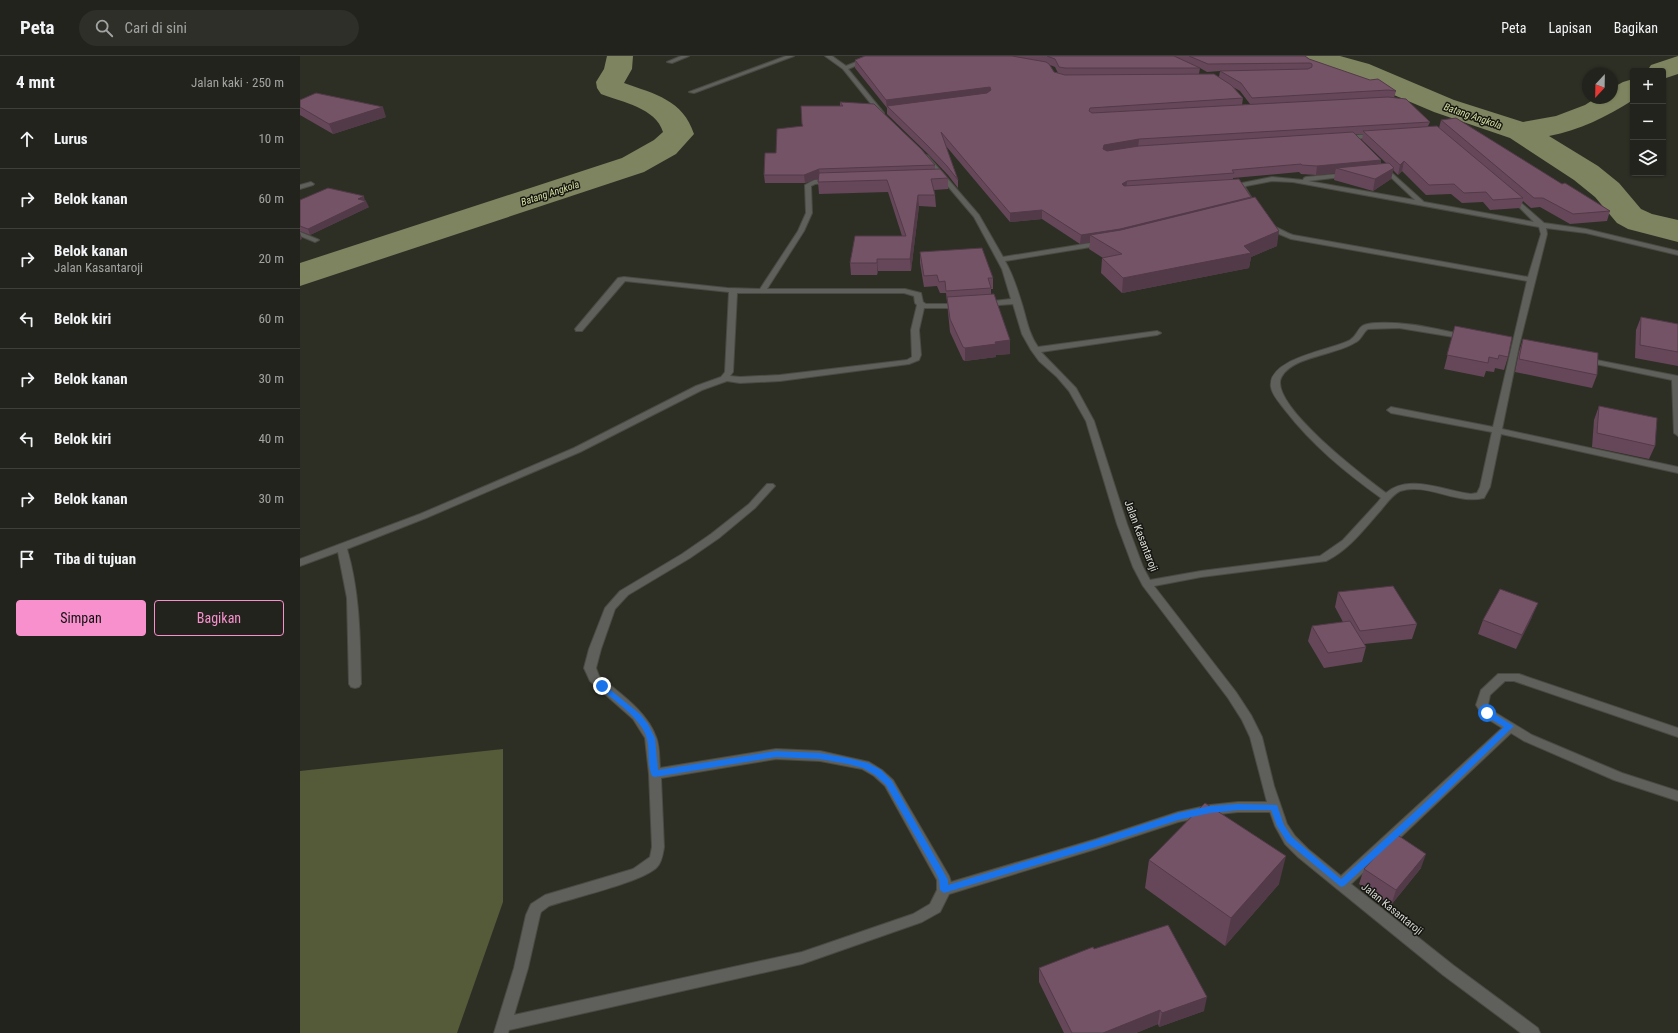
<!DOCTYPE html>
<html lang="id">
<meta charset="utf-8">
<style>
body{margin:0;font-family:"Roboto Condensed",sans-serif;background:#2e2f29;color:#f1f3f6}
.controls{position:absolute;right:12px;top:12px;display:grid;overflow:hidden;border-radius:4px;box-shadow:0 1px 3px #0004}
.controls button{width:36px;height:36px;display:grid;place-items:center;padding:0;border:0;border-bottom:1px solid #3f403b;background:#22231c;color:#f1f3f6;font:20px sans-serif}
.compass{position:absolute;left:1282px;top:12px;width:36px;height:36px;border-radius:50%;background:#22231c;box-shadow:0 1px 3px #0004;rotate:202deg}
.stop{position:absolute;width:12px;height:12px;margin:-9px;border:3px solid #1a73e8;border-radius:50%;background:#fff}
.stop.end{background:#1a73e8;border-color:#fff;box-shadow:0 1px 4px #0008}
.list{margin:0;padding:0;list-style:none}
h2{display:flex;justify-content:space-between;align-items:center;height:52px;margin:0;padding:0 16px;font-size:17px}
h2 small{font-size:13px;font-weight:400;color:#a2a4a3}
.list li{display:grid;grid-template-columns:26px 1fr auto;gap:12px;align-items:center;box-sizing:border-box;height:60px;padding:0 16px;border-top:1px solid #3f403b}
.list b{display:block;font-size:15px;white-space:nowrap}
.list p{margin:0;font-size:13px;white-space:nowrap;color:#a2a4a3}
.list em{font-size:13px;font-style:normal;color:#a2a4a3}
.actions{display:flex;gap:8px;padding:12px 16px}
.actions a{flex:1;padding:9px 0;border:1px solid #f790cd;border-radius:4px;text-align:center;font-size:14px;color:#f790cd}
.actions .main{background:#f790cd;color:#111}
.icon{flex:none;width:22px;height:22px;fill:none;stroke:currentColor;stroke-width:2;stroke-linecap:round;stroke-linejoin:round}
.map{position:relative;flex:none;width:1378px;height:977px;overflow:hidden}
header{display:flex;align-items:center;gap:24px;box-sizing:border-box;height:56px;padding:0 20px;background:#22231c;border-bottom:1px solid #3f403b}
header strong{font-size:19px}
nav{display:flex;gap:22px;margin-inline-start:auto;font-size:14px}
.search{width:280px;height:36px;background:#2e2f29;display:flex;align-items:center;gap:10px;box-sizing:border-box;padding:0 14px;border-radius:22px;color:#a2a4a3;font-size:15px}
main{display:flex}
aside{flex:1;background:#22231c}
.map>svg:first-child{display:block}
.green{fill:#555a39}
.lines{fill:none;stroke-linecap:round;stroke-linejoin:round}
.river{fill:#7e845f;fill-rule:evenodd}
.street-casing{stroke:#494a41;stroke-width:2}
.street{fill:#5f605b;fill-rule:evenodd}
.wall{fill:#654759;fill-rule:evenodd}
.shaded-wall{fill:#523a48}
.building{fill:#755367;stroke:#523a48}
.route{fill:#1a73e8}
.labels{text-anchor:middle;dominant-baseline:central;stroke-width:3;stroke-linejoin:round;paint-order:stroke}
.far-water-label{font-size:10px;font-style:italic;fill:#d7e1a1;stroke:#161612}
.street-label{font-size:11px;fill:#d9dad4;stroke:#161612}
</style>
<header>
<strong>Peta</strong>
<div class="search"><svg class="icon" aria-label="search" viewBox="0 0 24 24"><circle cx="10" cy="10" r="6"/><path d="M15 15l6 6"/></svg>Cari di sini</div>
<nav><a>Peta</a><a>Lapisan</a><a>Bagikan</a></nav>
</header>
<main>
<aside>
<h2>4 mnt<small>Jalan kaki · 250 m</small></h2>
<ul class="list">
<li><svg class="icon" aria-label="ahead" viewBox="0 0 24 24"><path d="M12 20V5M6 11l6-6 6 6"/></svg><div><b>Lurus</b></div><em>10 m</em></li>
<li><svg class="icon" aria-label="right" viewBox="0 0 24 24"><path d="M7 20v-9h11M14 6l5 5-5 5"/></svg><div><b>Belok kanan</b></div><em>60 m</em></li>
<li><svg class="icon" aria-label="right" viewBox="0 0 24 24"><path d="M7 20v-9h11M14 6l5 5-5 5"/></svg><div><b>Belok kanan</b><p>Jalan Kasantaroji</p></div><em>20 m</em></li>
<li><svg class="icon" aria-label="left" viewBox="0 0 24 24"><path d="M17 20v-9H6M10 6l-5 5 5 5"/></svg><div><b>Belok kiri</b></div><em>60 m</em></li>
<li><svg class="icon" aria-label="right" viewBox="0 0 24 24"><path d="M7 20v-9h11M14 6l5 5-5 5"/></svg><div><b>Belok kanan</b></div><em>30 m</em></li>
<li><svg class="icon" aria-label="left" viewBox="0 0 24 24"><path d="M17 20v-9H6M10 6l-5 5 5 5"/></svg><div><b>Belok kiri</b></div><em>40 m</em></li>
<li><svg class="icon" aria-label="right" viewBox="0 0 24 24"><path d="M7 20v-9h11M14 6l5 5-5 5"/></svg><div><b>Belok kanan</b></div><em>30 m</em></li>
<li><svg class="icon" aria-label="arrive" viewBox="0 0 24 24"><path d="M6 21V4h12l-3 4 3 4H6"/></svg><div><b>Tiba di tujuan</b></div></li>
</ul>
<div class="actions"><a class="main">Simpan</a><a>Bagikan</a></div>
</aside>
<div class="map">
<svg width="1378" height="977" viewBox="0 0 1378 977">
<rect width="100%" height="100%" fill="#2d2f25"/>
<path class="green" d="M 203,693 L 203,846 L 157,977 L 0,977 L 0,715 Z"/>
<g class="lines">
<g class="river">
<path d="M 307,0 L 333,0 L 332,13 L 324,27 C 355,38 383,44 394,78 L 376,98 L 344,116 L 0,230 L 0,207 L 322,102 L 354,84 L 363,76 C 356,52 322,46 301,38 L 297,32 L 296,26 L 304,13 Z"/>
<path d="M 998,0 L 1040,0 L 1069,8 L 1154,44 L 1223,66 L 1256,60 L 1285,49 L 1296,42 L 1312,42 L 1312,32 L 1323,26 L 1333,23 L 1333,44 C 1306,61 1280,74 1249,80 L 1298,110 L 1319,127 L 1341,153 L 1352,158 L 1378,164 L 1378,186 L 1328,173 L 1317,167 L 1295,141 L 1274,124 L 1210,82 L 1134,56 L 1049,20 L 1001,6 Z"/>
<path d="M 1378,0 L 1378,18 L 1363,23 L 1363,15 L 1347,15 L 1351,9 Z"/>
</g>
<defs>
<g id="street">
<path d="M 381,0 L 389,0 L 372,7 L 367,6 Z"/>
<path d="M 486,0 L 494,0 L 394,37 L 389,36 Z"/>
<path d="M 525,0 L 532,0 L 546,10 L 571,0 L 579,0 L 548,13 L 584,57 L 584,59 L 580,59 L 543,13 Z"/>
<path d="M 1076,78 L 1078,79 L 1078,81 L 1044,84 L 1041,82 L 1044,80 Z"/>
<path d="M 626,99 L 628,100 L 679,159 L 703,201 L 803,185 L 807,187 L 803,189 L 705,205 C 712,217 717,232 721,245 C 726,260 728,277 738,291 L 857,275 L 861,277 L 857,279 L 741,296 L 776,332 L 794,365 L 827,468 L 843,511 L 850,524 L 901,515 L 1020,500 L 1043,484 L 1077,447 L 1081,442 C 1045,416 1012,389 985,354 C 980,347 972,339 971,331 C 967,302 1032,294 1050,284 C 1062,276 1054,268 1076,267 C 1106,265 1136,273 1166,279 L 1170,281 L 1166,283 L 1099,272 L 1068,273 C 1063,276 1062,283 1056,286 C 1037,299 994,300 982,320 C 965,346 1066,422 1086,437 C 1108,417 1146,435 1171,438 L 1177,437 L 1180,431 L 1192,376 L 1091,357 L 1087,354 L 1091,351 L 1193,371 L 1227,225 L 991,183 L 972,175 L 966,170 L 966,168 C 970,167 987,177 993,179 L 1228,221 L 1241,178 L 1239,171 L 993,126 L 972,125 L 946,130 L 945,131 L 951,141 L 948,143 L 946,142 L 939,131 L 942,127 L 972,121 L 1003,124 L 1004,122 L 1006,121 L 1048,117 L 1051,119 L 1050,120 L 1008,125 L 1115,144 L 1081,112 L 1081,110 L 1083,109 L 1124,146 L 1234,166 L 1209,141 L 1212,139 L 1244,167 L 1286,173 L 1378,195 L 1378,199 L 1286,177 L 1246,172 L 1247,178 L 1219,290 L 1202,373 L 1378,411 L 1378,417 L 1201,378 L 1190,431 L 1184,442 C 1157,449 1126,426 1100,435 C 1092,439 1087,447 1081,454 C 1064,473 1049,494 1026,505 L 901,521 L 854,530 L 936,636 L 951,659 L 962,681 L 974,730 L 987,768 L 995,780 L 1008,793 L 1041,820 L 1202,672 L 1183,660 L 1176,649 L 1181,634 L 1198,618 L 1219,618 L 1378,672 L 1378,681 L 1214,625 L 1205,625 L 1190,639 L 1188,649 L 1191,654 L 1232,679 L 1322,717 L 1378,735 L 1378,745 L 1314,724 L 1224,685 L 1211,677 L 1051,828 L 1153,909 L 1238,972 L 1240,977 L 1221,977 L 1143,919 L 1036,832 L 998,801 L 985,788 L 975,770 L 970,756 L 938,756 L 910,759 L 878,766 L 796,793 L 649,838 L 640,856 L 622,866 L 502,908 L 209,974 L 208,977 L 194,977 L 214,912 L 226,859 L 231,848 L 245,839 L 333,813 L 350,801 L 352,791 L 349,718 L 345,682 L 333,663 L 290,625 L 284,612 L 289,593 L 305,552 L 320,535 L 382,498 L 411,478 L 449,448 L 467,428 L 473,428 L 475,430 L 455,452 L 419,482 L 390,502 L 328,539 L 315,553 L 301,593 L 296,612 L 299,620 C 319,637 347,655 356,681 C 360,690 359,703 360,712 L 476,693 L 520,695 L 569,706 L 582,714 L 593,724 L 649,820 L 651,826 L 796,783 L 878,756 L 910,749 L 938,746 L 967,746 L 950,681 L 942,664 L 928,642 L 843,530 L 833,511 L 817,468 L 786,365 L 769,335 L 757,321 L 739,305 L 731,294 L 722,278 L 713,248 L 685,250 L 681,248 L 685,246 L 711,243 L 702,213 L 674,161 L 624,102 L 624,100 ZM 476,703 L 520,705 L 562,713 L 574,720 L 585,730 L 637,824 L 637,834 L 630,848 L 613,858 L 502,896 L 214,959 L 228,912 L 240,859 L 241,856 L 249,850 C 272,842 343,826 357,811 C 362,806 363,797 364,791 L 361,722 Z"/>
<path d="M 532,123 L 534,124 L 534,126 L 515,128 L 511,130 L 512,157 L 504,175 L 467,233 L 605,233 L 621,237 L 623,246 L 626,248 L 664,248 L 665,250 L 661,252 L 624,252 L 619,274 L 621,299 L 619,304 L 609,308 L 480,325 L 440,327 L 427,325 L 402,334 L 280,396 L 126,462 L 47,493 C 60,537 60,582 61,628 L 59,631 L 55,632 L 51,631 L 49,628 L 47,542 L 38,496 L 0,510 L 0,503 L 120,458 L 274,392 L 396,330 L 421,321 L 425,316 L 429,236 L 325,225 L 282,275 L 276,275 L 275,273 L 318,222 L 324,221 L 427,232 L 460,233 L 498,175 L 506,157 L 505,129 L 514,124 ZM 437,237 L 604,237 L 614,240 L 615,247 L 617,249 L 611,274 L 612,301 L 607,304 L 480,319 L 440,321 L 430,320 L 433,316 Z"/>
<path d="M 11,126 L 14,128 L 13,129 L 0,133 L 0,129 Z"/>
<path d="M 0,176 L 17,183 L 19,184 L 15,186 L 0,180 Z"/>
<path d="M 1283,302 L 1286,302 L 1378,320 L 1378,380 L 1374,377 L 1372,324 L 1286,306 L 1283,306 L 1282,304 Z"/>
</g>
</defs>
<use href="#street" class="street-casing"/>
<use href="#street" class="street"/>
</g>
<g class="wall">
<path d="M 565,0 L 1005,0 L 1009,3 L 1096,35 L 1094,42 L 1130,66 L 1128,70 L 1139,72 L 1141,64 L 1262,128 L 1310,155 L 1307,165 L 1270,168 L 1240,151 L 1231,152 L 1223,145 L 1220,152 L 1190,154 L 1183,146 L 1162,147 L 1151,138 L 1126,139 L 1102,115 L 1098,119 L 1093,114 L 1091,123 L 1073,135 L 1034,124 L 1035,117 L 1016,119 L 1001,118 L 999,116 L 933,122 L 933,123 L 951,143 L 977,190 L 951,201 L 949,212 L 822,237 L 801,217 L 802,202 L 803,202 L 789,193 L 790,186 L 780,188 L 742,163 L 710,166 L 646,90 L 658,124 L 658,132 L 648,119 L 627,97 L 587,58 L 587,52 L 555,12 L 555,4 ZM 750,9 L 755,11 L 758,17 L 754,16 ZM 900,12 L 907,16 L 920,15 L 919,21 L 899,18 ZM 933,31 L 940,35 L 950,48 L 942,49 L 943,42 ZM 1055,78 L 1063,78 L 1062,84 L 1086,107 L 1081,108 L 1081,104 Z"/>
<path d="M 0,44 L 86,61 L 33,78 L 0,59 Z"/>
<path d="M 540,46 L 635,109 L 635,113 L 648,122 L 648,133 L 634,134 L 635,139 L 636,151 L 619,150 L 611,215 L 578,215 L 577,219 L 551,219 L 550,207 L 602,180 L 588,136 L 519,138 L 518,126 L 519,122 L 505,127 L 465,127 L 464,119 L 476,97 L 502,70 L 501,50 L 540,50 Z"/>
<path d="M 0,144 L 69,151 L 10,179 L 0,175 Z"/>
<path d="M 620,196 L 693,222 L 693,233 L 691,233 L 691,238 L 710,284 L 710,298 L 696,299 L 696,301 L 665,305 L 663,304 L 650,276 L 647,246 L 646,237 L 640,237 L 637,230 L 624,231 L 620,207 Z"/>
<path d="M 1341,261 L 1378,268 L 1378,310 L 1335,302 L 1336,274 Z"/>
<path d="M 1155,270 L 1208,301 L 1204,314 L 1195,312 L 1194,316 L 1186,315 L 1184,321 L 1144,313 Z"/>
<path d="M 1223,283 L 1297,319 L 1292,332 L 1215,316 L 1219,296 Z"/>
<path d="M 1299,350 L 1355,390 L 1349,403 L 1292,391 L 1294,364 Z"/>
<path d="M 1038,536 L 1117,568 L 1112,583 L 1064,588 L 1066,591 L 1062,606 L 1024,612 L 1008,585 L 1012,570 L 1043,566 L 1035,551 Z"/>
<path d="M 1232,561 L 1216,593 L 1178,578 L 1183,564 Z"/>
<path d="M 849,804 L 979,828 L 925,890 L 845,832 Z"/>
<path d="M 1121,812 L 1091,849 L 1059,828 L 1064,813 Z"/>
<path d="M 794,893 L 904,955 L 859,971 L 858,968 L 836,977 L 764,977 L 739,926 L 739,912 Z"/>
</g>
<g class="shaded-wall">
<path d="M 690,31 L 690,39 L 587,50 L 587,52 L 586,44 Z"/>
<path d="M 83,51 L 86,61 L 33,78 L 29,68 Z"/>
<path d="M 839,83 L 838,92 L 804,98 L 803,93 L 804,89 Z"/>
<path d="M 1081,104 L 1080,113 L 1036,112 L 1035,117 L 1016,119 L 1017,110 Z"/>
<path d="M 1104,105 L 1102,115 L 1098,119 L 1100,109 Z"/>
<path d="M 1094,112 L 1091,123 L 1073,135 L 1075,123 Z"/>
<path d="M 519,113 L 520,122 L 505,127 L 504,119 Z"/>
<path d="M 827,125 L 826,134 L 822,128 Z"/>
<path d="M 618,139 L 619,150 L 611,215 L 610,203 Z"/>
<path d="M 64,140 L 65,145 L 66,145 L 69,151 L 10,179 L 8,173 Z"/>
<path d="M 951,141 L 950,150 L 820,182 L 790,179 L 790,186 L 780,188 L 781,179 Z"/>
<path d="M 742,154 L 742,163 L 710,166 L 710,157 Z"/>
<path d="M 979,175 L 977,190 L 951,201 L 949,212 L 822,237 L 823,222 L 944,190 Z"/>
<path d="M 0,176 L 2,183 L 0,184 Z"/>
<path d="M 577,203 L 578,215 L 577,219 Z"/>
<path d="M 710,284 L 710,298 L 696,299 L 696,301 L 665,305 L 665,292 L 695,286 Z"/>
<path d="M 1238,547 L 1232,561 L 1216,593 L 1222,579 Z"/>
<path d="M 1126,798 L 1121,812 L 1091,849 L 1096,834 Z"/>
<path d="M 986,800 L 979,828 L 925,890 L 931,862 Z"/>
<path d="M 907,941 L 904,955 L 859,971 L 862,957 Z"/>
<path d="M 860,954 L 858,968 L 836,977 L 803,977 Z"/>
</g>
<g class="building">
<path d="M 565,0 L 712,0 L 746,6 L 749,8 L 754,16 L 765,19 L 914,18 L 931,29 L 943,42 L 790,52 L 789,55 L 792,57 L 1088,41 L 1106,43 L 1130,66 L 839,83 L 804,89 L 803,93 L 807,95 L 839,90 L 1053,76 L 1081,104 L 1017,110 L 1002,109 L 1001,108 L 932,114 L 934,117 L 827,125 L 822,128 L 824,130 L 939,123 L 951,141 L 820,173 L 781,179 L 742,154 L 710,157 L 641,76 L 658,124 L 647,110 L 627,89 L 587,50 L 687,37 L 691,34 L 690,31 L 586,44 L 555,4 Z"/>
<path d="M 747,0 L 874,0 L 900,12 L 765,12 L 759,11 L 755,3 Z"/>
<path d="M 889,0 L 1005,0 L 1009,3 L 1070,24 L 1078,23 L 1096,35 L 1088,34 L 952,42 L 941,27 L 920,15 L 1008,13 L 1012,11 L 1012,8 L 1010,7 L 908,8 Z"/>
<path d="M 16,37 L 83,51 L 29,68 L 0,51 L 0,44 Z"/>
<path d="M 540,46 L 574,48 L 621,93 L 635,109 L 519,113 L 504,119 L 464,119 L 465,97 L 476,97 L 477,73 L 503,70 L 502,68 L 501,50 L 543,50 Z"/>
<path d="M 1156,62 L 1262,128 L 1265,127 L 1310,155 L 1273,158 L 1243,142 L 1234,142 L 1141,64 Z"/>
<path d="M 1137,70 L 1223,142 L 1193,144 L 1186,136 L 1164,137 L 1154,128 L 1129,129 L 1104,105 L 1100,109 L 1063,75 Z"/>
<path d="M 1089,107 L 1094,112 L 1075,123 L 1036,112 Z"/>
<path d="M 640,113 L 648,122 L 631,123 L 635,139 L 618,139 L 610,203 L 577,203 L 577,207 L 550,207 L 555,180 L 606,180 L 587,124 L 518,126 L 519,117 Z"/>
<path d="M 28,132 L 64,140 L 58,143 L 66,145 L 8,173 L 0,170 L 0,144 Z"/>
<path d="M 955,141 L 979,175 L 944,190 L 951,197 L 823,222 L 802,202 L 822,198 L 790,179 L 821,174 Z"/>
<path d="M 682,192 L 693,222 L 688,222 L 691,232 L 646,235 L 645,225 L 639,226 L 637,219 L 624,220 L 620,196 Z"/>
<path d="M 694,238 L 710,284 L 695,286 L 696,288 L 665,292 L 663,291 L 650,263 L 647,241 Z"/>
<path d="M 1341,261 L 1378,268 L 1378,296 L 1340,289 Z"/>
<path d="M 1155,270 L 1212,281 L 1208,301 L 1199,299 L 1198,303 L 1189,301 L 1188,307 L 1147,299 Z"/>
<path d="M 1223,283 L 1298,297 L 1297,319 L 1219,303 Z"/>
<path d="M 1299,350 L 1357,362 L 1355,390 L 1297,377 Z"/>
<path d="M 1093,530 L 1117,568 L 1060,575 L 1038,536 Z"/>
<path d="M 1200,533 L 1238,547 L 1222,579 L 1183,564 Z"/>
<path d="M 1050,565 L 1066,591 L 1028,597 L 1012,570 Z"/>
<path d="M 905,747 L 986,800 L 931,862 L 849,804 Z"/>
<path d="M 1096,778 L 1126,798 L 1096,834 L 1064,813 Z"/>
<path d="M 868,869 L 907,941 L 862,957 L 860,954 L 803,977 L 772,977 L 739,912 L 793,891 L 794,893 Z"/>
</g>
<path class="route" d="M 302,627 L 340,658 L 348,668 L 355,682 L 358,714 L 476,695 L 520,697 L 548,702 L 568,707 L 581,714 L 592,725 L 642,813 L 648,824 L 648,829 L 796,784 L 878,757 L 910,750 L 938,748 L 977,749 L 984,769 L 992,781 L 1041,823 L 1130,742 L 1204,671 L 1184,659 L 1184,655 L 1190,655 L 1214,670 L 1136,746 L 1044,830 L 1041,831 L 987,786 L 977,770 L 971,754 L 938,754 L 910,757 L 878,764 L 796,791 L 644,837 L 640,834 L 639,824 L 636,817 L 586,729 L 575,719 L 563,712 L 548,708 L 520,703 L 476,701 L 355,721 L 352,720 C 347,709 350,695 347,683 C 343,664 314,644 299,632 L 299,628 Z"/>
<g class="labels">
<g class="far-water-label">
<text transform="translate(1173 60) rotate(19)">Batang Angkola</text>
<text transform="translate(250 137) rotate(-18)">Batang Angkola</text>
</g>
<g class="street-label">
<text transform="translate(841 480) rotate(69)">Jalan Kasantaroji</text>
<text transform="translate(1092 853) rotate(39)">Jalan Kasantaroji</text>
</g>
</g>
</svg>
<div class="controls">
<button>+</button>
<button>−</button>
<button><svg class="icon" aria-label="layers" viewBox="0 0 24 24"><path d="M12 4l9 5-9 5-9-5zM3 14l9 5 9-5"/></svg></button>
</div>
<svg class="compass" viewBox="-18 -18 36 36"><path d="M0-13l5 13h-10z" fill="#e53935"/><path d="M0 13l5-13h-10z" fill="#a2a4a3"/></svg>
<div class="stop" style="left:1187px;top:657px"></div>
<div class="stop end" style="left:302px;top:630px"></div>
</div>
</main>
